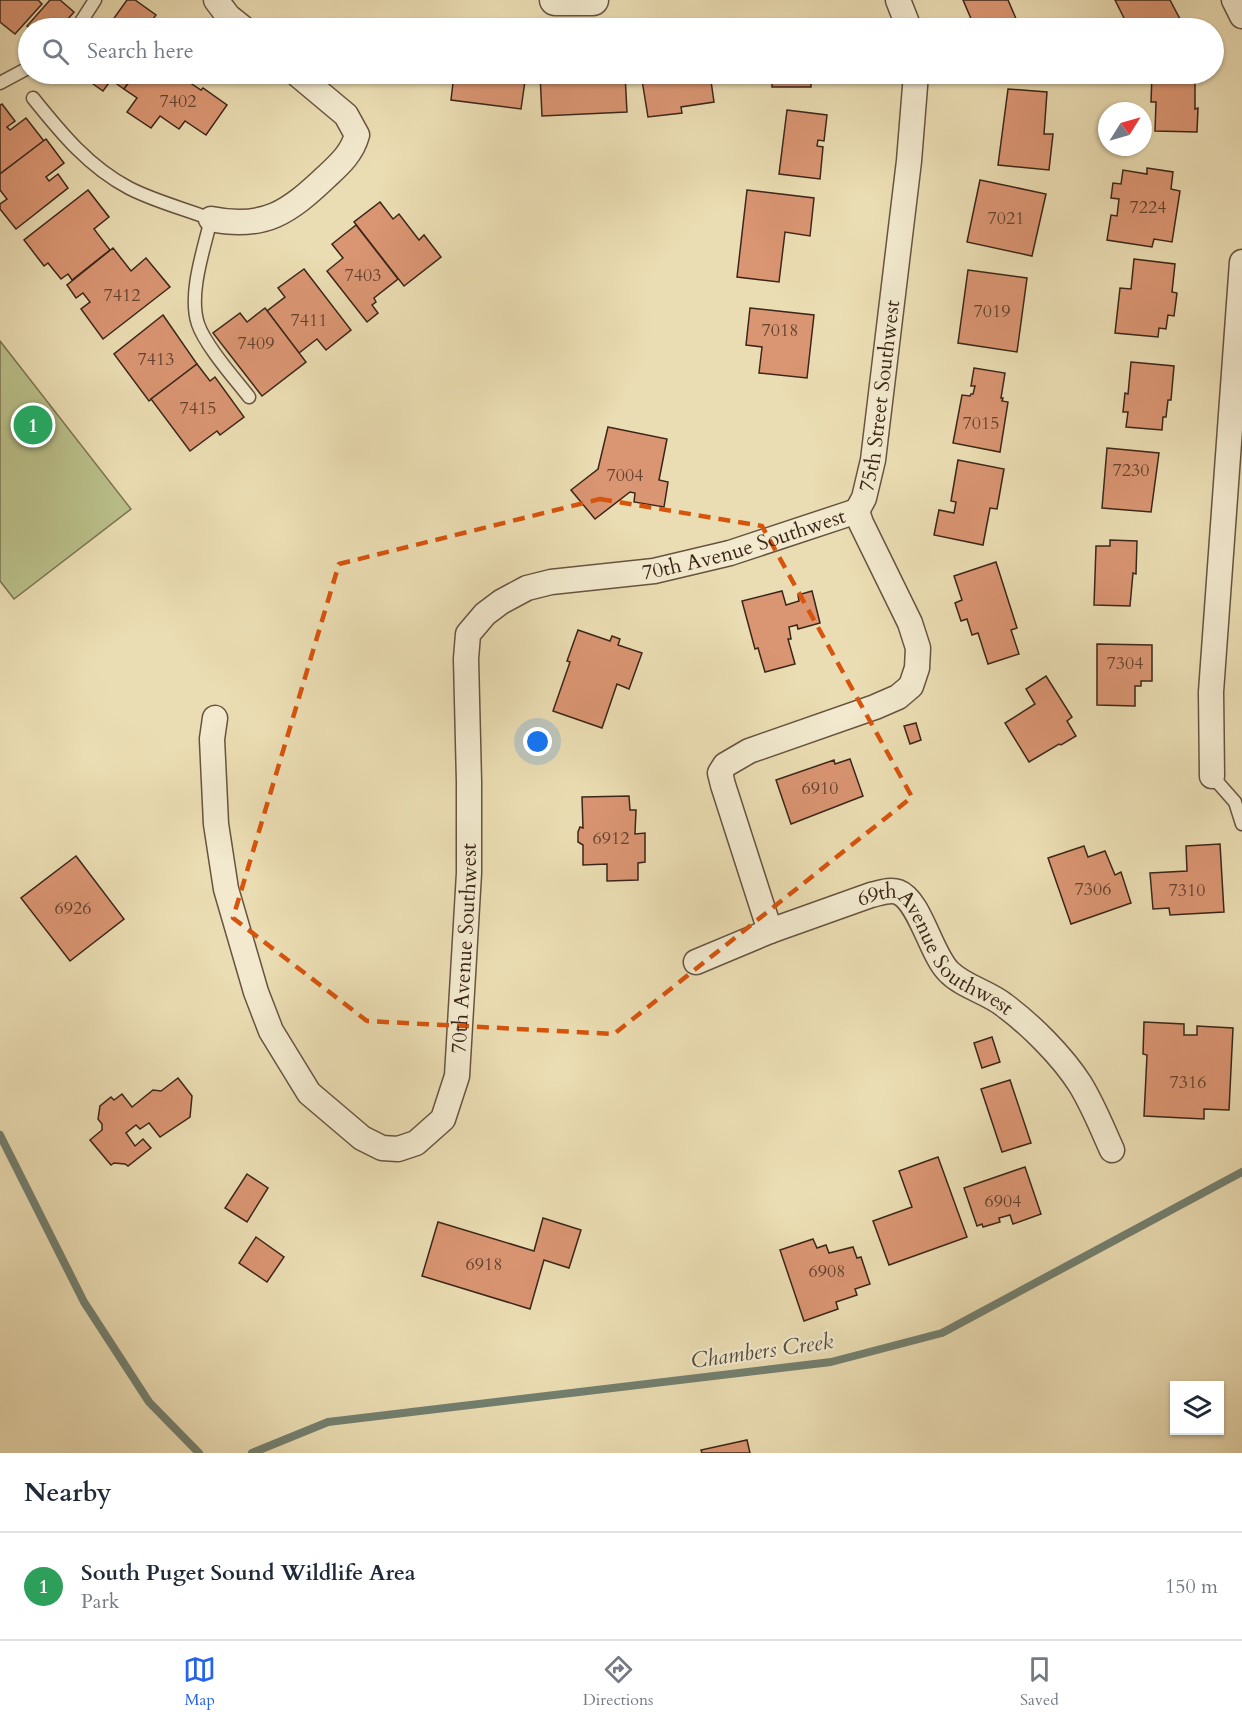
<!DOCTYPE html>
<style>
body{margin:0;font-family:Cardo,serif;background:#f2f2f3;color:#1f2937}
.controls{position:absolute;right:18px;bottom:18px;display:grid;overflow:hidden;border-radius:0px;box-shadow:0 2px 4px #0004}
.controls button{width:54px;height:54px;display:grid;place-items:center;padding:0;border:0;border-bottom:2px solid #e0e1e3;background:#fff;color:#1f2937;font:30px sans-serif}
.compass{position:absolute;left:1098px;top:102px;width:54px;height:54px;border-radius:50%;background:#fff;box-shadow:0 2px 4px #0004;rotate:53deg}
.you{position:absolute;left:538px;top:742px;width:21px;height:21px;margin:-15px;border:4px solid #fff;border-radius:50%;background:#1a73e8;box-shadow:0 0 0 9px #1a73e833}
.badge{display:grid;place-items:center;width:39px;height:39px;border-radius:50%;background:#2563eb;color:#fff;font-size:20px;font-weight:700}
.pin{position:absolute;translate:-50% -50%;border:3px solid #fff;box-shadow:0 2px 6px #0006}
.list{margin:0;padding:0;list-style:none}
h2{display:flex;justify-content:space-between;align-items:center;height:78px;margin:0;padding:0 24px;font-size:26px}
h2 small{font-size:20px;font-weight:400;color:#747a83}
.list li{display:grid;grid-template-columns:39px 1fr auto;gap:18px;align-items:center;box-sizing:border-box;height:108px;padding:0 24px;border-top:2px solid #e0e1e3}
.list b{display:block;font-size:22px;white-space:nowrap}
.list p{margin:0;font-size:20px;white-space:nowrap;color:#747a83}
.list em{font-size:20px;font-style:normal;color:#747a83}
.icon{flex:none;width:33px;height:33px;fill:none;stroke:currentColor;stroke-width:2;stroke-linecap:round;stroke-linejoin:round}
.map{position:relative;flex:none;width:1242px;height:1453px;overflow:hidden}
.search{position:absolute;background:#fff;box-shadow:0 2px 4px #0004;left:18px;right:18px;top:18px;height:66px;display:flex;align-items:center;gap:15px;box-sizing:border-box;padding:0 21px;border-radius:33px;color:#747a83;font-size:22px}
.sheet{height:186px;background:#fff}
nav{display:flex;justify-content:space-around;align-items:center;box-sizing:border-box;height:84px;border-top:2px solid #e0e1e3;background:#fff;font-size:16px;color:#747a83}
nav a{display:grid;justify-items:center;gap:3px}
nav .on{color:#2563eb}
.map>svg:first-child{display:block}
.green{fill:#bac08a;stroke:#7a7352;stroke-width:1.5}
.lines{fill:none;stroke-linecap:round;stroke-linejoin:round}
.stream{stroke:#738070;stroke-width:8}
.building{fill:#da9572;stroke:#3b2619;stroke-width:1.5}
.service-casing{stroke:#675440;stroke-width:15}
.minor-casing{stroke:#675440;stroke-width:27}
.tertiary-casing{stroke:#675440;stroke-width:33}
.service{stroke:#f2e9ce;stroke-width:12}
.minor{stroke:#f2e9ce;stroke-width:24}
.tertiary{stroke:#f2e9ce;stroke-width:30}
.marked{fill:none;stroke:#d7540d;stroke-width:4.5;stroke-dasharray:12 8;stroke-linejoin:round}
.labels{text-anchor:middle;dominant-baseline:central;stroke-width:4.5;stroke-linejoin:round;paint-order:stroke}
.number-label{font-size:18px;fill:#63422f}
.street-label{font-size:21px;fill:#3b2619;stroke:#f2e9ce}
.water-label{font-size:22px;font-style:italic;fill:#524c3d;stroke:#f2e9ce}
</style>
<div class="map">
<svg width="1242" height="1453" viewBox="0 0 1242 1453">
<rect width="100%" height="100%" fill="#ebddb3"/>
<filter id="stains"><feTurbulence type="fractalNoise" baseFrequency=".00333" numOctaves="4"/><feColorMatrix values="0 0 0 0 .2 0 0 0 0 .09 0 0 0 0 .02 0 0 0 .5 -.17"/></filter>
<radialGradient id="worn" r=".72"><stop offset=".6" stop-color="#630" stop-opacity="0"/><stop offset="1" stop-color="#630" stop-opacity=".3"/></radialGradient>
<path class="green" d="M 0,341 L 131,509 L 14,599 L 0,581 Z"/>
<g class="lines">
<g class="stream">
<path d="M 0,1135 L 84,1302 L 149,1402 L 199,1453"/>
<path d="M 252,1453 L 328,1422 L 831,1362 L 942,1333 L 1242,1172"/>
</g>
</g>
<g class="building">
<path d="M 0,0 L 38,0 L 42,4 L 15,34 L 0,22 Z"/>
<path d="M 50,0 L 60,0 L 74,12 L 60,28 L 30,28 L 27,26 Z"/>
<path d="M 127,0 L 135,0 L 156,15 L 147,28 L 107,28 Z"/>
<path d="M 963,0 L 1008,0 L 1020,28 L 975,28 Z"/>
<path d="M 1115,0 L 1170,0 L 1182,23 L 1171,28 L 1129,28 Z"/>
<rect x="771" y="19" width="36" height="9"/>
<path d="M 79,74 L 135,74 L 124,89 L 111,80 L 103,91 Z"/>
<path d="M 135,74 L 177,74 L 201,90 L 203,88 L 227,105 L 206,135 L 185,121 L 179,129 L 160,116 L 151,128 L 127,112 L 137,98 L 124,89 Z"/>
<path d="M 454,74 L 526,74 L 521,109 L 451,100 Z"/>
<path d="M 540,74 L 625,74 L 627,112 L 542,116 Z"/>
<path d="M 641,74 L 710,74 L 714,102 L 681,107 L 682,113 L 648,117 Z"/>
<path d="M 772,74 L 823,74 L 823,75 L 811,76 L 811,87 L 772,87 Z"/>
<path d="M 1152,74 L 1195,74 L 1195,109 L 1198,108 L 1197,132 L 1155,131 L 1156,102 L 1151,102 Z"/>
<path d="M 1008,89 L 1047,92 L 1044,134 L 1053,134 L 1049,170 L 998,165 Z"/>
<path d="M 2,104 L 15,121 L 7,127 L 10,130 L 26,118 L 44,141 L 0,174 L 0,105 Z"/>
<path d="M 787,110 L 827,115 L 824,141 L 818,140 L 817,146 L 823,147 L 820,179 L 779,174 Z"/>
<path d="M 46,139 L 64,163 L 46,177 L 49,181 L 58,174 L 68,188 L 16,229 L 0,209 L 0,204 L 7,199 L 0,190 L 0,174 Z"/>
<path d="M 1147,168 L 1173,172 L 1171,189 L 1180,191 L 1172,242 L 1154,239 L 1152,247 L 1107,240 L 1111,215 L 1117,216 L 1119,199 L 1111,198 L 1113,183 L 1121,184 L 1123,170 L 1147,174 Z"/>
<path d="M 980,180 L 1046,194 L 1032,256 L 967,242 Z"/>
<path d="M 88,190 L 109,217 L 94,229 L 110,250 L 72,280 L 68,274 L 61,279 L 48,263 L 44,266 L 24,240 Z"/>
<path d="M 747,190 L 814,198 L 810,236 L 785,232 L 779,282 L 737,277 Z"/>
<path d="M 380,202 L 393,219 L 399,214 L 419,240 L 424,235 L 441,257 L 404,286 L 354,222 Z"/>
<path d="M 356,225 L 398,279 L 374,298 L 376,302 L 372,305 L 378,313 L 367,322 L 327,271 L 343,258 L 332,244 Z"/>
<path d="M 113,248 L 131,271 L 146,258 L 170,287 L 103,339 L 81,309 L 90,302 L 83,293 L 76,298 L 67,285 Z"/>
<path d="M 1134,259 L 1175,264 L 1172,292 L 1177,293 L 1174,316 L 1168,315 L 1166,329 L 1159,328 L 1158,337 L 1115,333 L 1120,288 L 1131,289 Z"/>
<path d="M 304,269 L 351,330 L 326,350 L 317,339 L 299,353 L 267,311 L 285,297 L 278,288 Z"/>
<path d="M 968,270 L 1027,278 L 1017,352 L 958,343 Z"/>
<path d="M 265,308 L 306,362 L 262,396 L 213,333 L 240,313 L 247,322 Z"/>
<path d="M 750,308 L 814,315 L 807,378 L 759,373 L 762,347 L 746,345 Z"/>
<path d="M 163,315 L 197,364 L 149,401 L 114,354 Z"/>
<path d="M 1131,362 L 1174,366 L 1171,400 L 1168,400 L 1166,417 L 1163,417 L 1162,430 L 1126,427 L 1128,412 L 1123,412 L 1125,393 L 1128,394 Z"/>
<path d="M 197,364 L 210,381 L 215,377 L 244,417 L 220,435 L 217,431 L 190,451 L 151,399 Z"/>
<path d="M 974,368 L 1005,373 L 1001,398 L 1003,398 L 1002,401 L 1008,402 L 1000,452 L 953,443 L 962,395 L 970,396 L 971,394 L 973,394 L 975,386 L 971,386 Z"/>
<path d="M 608,427 L 667,439 L 659,480 L 668,482 L 664,507 L 634,502 L 635,493 L 630,492 L 595,519 L 571,490 L 598,469 Z"/>
<path d="M 1107,448 L 1159,453 L 1151,512 L 1102,508 Z"/>
<path d="M 958,460 L 1004,469 L 997,509 L 990,508 L 983,545 L 934,535 L 939,510 L 954,513 L 956,502 L 951,501 Z"/>
<path d="M 1110,540 L 1137,541 L 1136,574 L 1133,573 L 1130,606 L 1094,605 L 1096,546 L 1110,546 Z"/>
<path d="M 996,562 L 1017,628 L 1011,630 L 1019,654 L 988,664 L 978,633 L 972,635 L 967,619 L 961,621 L 955,603 L 962,600 L 954,576 Z"/>
<path d="M 782,591 L 786,605 L 799,601 L 798,595 L 812,591 L 820,623 L 798,629 L 797,625 L 789,627 L 791,639 L 788,639 L 795,664 L 765,672 L 758,648 L 755,649 L 742,601 Z"/>
<path d="M 578,630 L 610,641 L 612,636 L 620,639 L 618,645 L 642,653 L 629,689 L 617,684 L 602,728 L 553,711 L 570,662 L 567,661 Z"/>
<path d="M 1097,644 L 1152,645 L 1152,681 L 1141,681 L 1141,686 L 1135,686 L 1135,706 L 1097,705 Z"/>
<path d="M 1046,676 L 1072,717 L 1067,721 L 1076,736 L 1061,745 L 1059,744 L 1029,762 L 1005,723 L 1035,704 L 1026,689 Z"/>
<path d="M 916,723 L 921,740 L 910,744 L 904,726 Z"/>
<path d="M 850,759 L 863,796 L 791,824 L 776,780 L 834,760 L 835,764 Z"/>
<path d="M 629,796 L 630,810 L 636,810 L 635,834 L 645,833 L 645,862 L 638,863 L 638,880 L 607,881 L 607,864 L 583,865 L 583,845 L 578,842 L 578,832 L 580,827 L 583,828 L 582,797 Z"/>
<path d="M 1220,844 L 1224,912 L 1170,915 L 1169,908 L 1153,909 L 1150,873 L 1187,871 L 1186,846 Z"/>
<path d="M 1084,846 L 1088,857 L 1105,851 L 1115,875 L 1121,872 L 1131,903 L 1071,924 L 1048,858 Z"/>
<path d="M 76,856 L 124,919 L 70,961 L 21,898 Z"/>
<path d="M 1144,1022 L 1184,1024 L 1184,1035 L 1197,1035 L 1197,1026 L 1233,1028 L 1229,1110 L 1204,1109 L 1204,1119 L 1144,1116 L 1147,1055 L 1143,1054 Z"/>
<path d="M 992,1037 L 1000,1062 L 982,1068 L 974,1043 Z"/>
<path d="M 178,1078 L 192,1096 L 190,1117 L 160,1137 L 149,1123 L 140,1129 L 136,1125 L 126,1133 L 135,1146 L 143,1139 L 151,1148 L 128,1166 L 125,1164 L 114,1163 L 111,1165 L 90,1140 L 102,1130 L 102,1124 L 98,1119 L 100,1106 L 111,1097 L 114,1100 L 122,1094 L 132,1107 L 153,1090 L 161,1091 Z"/>
<path d="M 1010,1080 L 1031,1143 L 1002,1152 L 981,1089 Z"/>
<path d="M 938,1157 L 967,1237 L 889,1265 L 873,1221 L 912,1207 L 899,1171 Z"/>
<path d="M 1025,1167 L 1041,1214 L 1013,1224 L 1010,1215 L 999,1218 L 1000,1222 L 983,1227 L 982,1224 L 977,1226 L 964,1188 Z"/>
<path d="M 247,1174 L 268,1188 L 247,1222 L 225,1208 Z"/>
<path d="M 543,1218 L 581,1230 L 569,1268 L 544,1260 L 530,1309 L 422,1276 L 438,1222 L 534,1251 Z"/>
<path d="M 256,1237 L 284,1257 L 267,1282 L 239,1263 Z"/>
<path d="M 813,1239 L 817,1248 L 826,1245 L 829,1253 L 853,1247 L 857,1258 L 861,1257 L 870,1284 L 855,1289 L 857,1295 L 836,1302 L 838,1309 L 804,1321 L 780,1250 Z"/>
<path d="M 747,1440 L 750,1453 L 702,1453 L 701,1450 Z"/>
</g>
<g class="lines">
<defs>
<g id="service">
<path d="M 77,28 L 95,0"/>
<path d="M 0,83 L 28,68"/>
<path d="M 33,98 C 61,133 89,167 129,188 C 154,201 185,209 211,219 C 204,249 188,294 198,324 C 205,345 235,379 249,397"/>
<path d="M 1212,776 L 1235,802 L 1242,824"/>
</g>
<g id="minor">
<path d="M 216,0 L 228,16 L 243,28"/>
<path d="M 898,0 L 909,28"/>
<path d="M 1234,0 L 1242,16"/>
<path d="M 211,219 C 265,230 289,212 327,176 C 340,164 352,153 357,135 L 346,115 L 297,74"/>
<path id="s1" d="M 215,718 L 212,739 L 216,824 L 226,889 L 256,992 L 271,1031 L 309,1093 L 362,1138 L 382,1148 L 398,1149 L 416,1143 L 443,1119 L 457,1076 L 469,873 L 469,782 L 466,659 L 468,634 L 485,614 L 501,602 L 527,588 L 551,582 L 654,571 L 730,553 L 857,511"/>
<path d="M 1212,776 L 1211,692 L 1242,262"/>
<path id="s2" d="M 770,931 L 723,785 L 720,773 L 725,765 L 749,751 L 875,707 L 898,697 L 911,686 L 917,668 L 918,648 L 910,623 L 861,523 L 857,511 L 864,498 L 873,460 L 909,161 L 916,74"/>
<path id="s3" d="M 696,962 L 770,931 L 871,895 C 880,893 890,889 898,892 C 920,900 931,955 949,972 C 964,987 988,992 1004,1005 C 1031,1025 1062,1056 1080,1084 C 1093,1105 1102,1128 1112,1150"/>
</g>
<path id="tertiary" d="M 555,0 L 593,0"/>
</defs>
<use href="#service" class="service-casing"/>
<use href="#minor" class="minor-casing"/>
<use href="#tertiary" class="tertiary-casing"/>
<use href="#service" class="service"/>
<use href="#minor" class="minor"/>
<use href="#tertiary" class="tertiary"/>
</g>
<path class="marked" d="M 600,499 L 762,526 L 912,797 L 614,1034 L 367,1021 L 233,918 L 339,564 Z"/>
<g class="labels">
<g class="number-label">
<text x="178" y="101">7402</text>
<text x="1148" y="207">7224</text>
<text x="1006" y="218">7021</text>
<text x="363" y="275">7403</text>
<text x="122" y="295">7412</text>
<text x="992" y="311">7019</text>
<text x="309" y="320">7411</text>
<text x="780" y="330">7018</text>
<text x="256" y="343">7409</text>
<text x="156" y="359">7413</text>
<text x="198" y="408">7415</text>
<text x="981" y="423">7015</text>
<text x="1131" y="470">7230</text>
<text x="625" y="475">7004</text>
<text x="1125" y="663">7304</text>
<text x="820" y="788">6910</text>
<text x="611" y="838">6912</text>
<text x="1093" y="889">7306</text>
<text x="1187" y="890">7310</text>
<text x="73" y="908">6926</text>
<text x="1188" y="1082">7316</text>
<text x="1003" y="1201">6904</text>
<text x="484" y="1264">6918</text>
<text x="827" y="1271">6908</text>
</g>
<g class="street-label">
<text stroke="none"><textPath href="#s2" startOffset="686">75th Street Southwest</textPath></text>
<text stroke="none"><textPath href="#s1" startOffset="1342">70th Avenue Southwest</textPath></text>
<text stroke="none"><textPath href="#s1" startOffset="730">70th Avenue Southwest</textPath></text>
<text stroke="none"><textPath href="#s3" startOffset="279">69th Avenue Southwest</textPath></text>
</g>
<g class="water-label">
<text transform="translate(762 1351) rotate(-8)">Chambers Creek</text>
</g>
</g>
<rect width="100%" height="100%" filter="url(#stains)"/>
<rect width="100%" height="100%" fill="url(#worn)"/>
</svg>
<div class="controls">
<button><svg class="icon" aria-label="layers" viewBox="0 0 24 24"><path d="M12 4l9 5-9 5-9-5zM3 14l9 5 9-5"/></svg></button>
</div>
<svg class="compass" viewBox="-18 -18 36 36"><path d="M0-13l5 13h-10z" fill="#e53935"/><path d="M0 13l5-13h-10z" fill="#747a83"/></svg>
<div class="you"></div>
<div class="pin badge" style="left:33px;top:425px;background:#2e9e5b">1</div>
<div class="search"><svg class="icon" aria-label="search" viewBox="0 0 24 24"><circle cx="10" cy="10" r="6"/><path d="M15 15l6 6"/></svg>Search here</div>
</div>
<section class="sheet">
<h2>Nearby<small></small></h2>
<ul class="list">
<li><span class="badge" style="background:#2e9e5b">1</span><div><b>South Puget Sound Wildlife Area</b><p>Park</p></div><em>150 m</em></li>
</ul>
</section>
<nav>
<a class="on"><svg class="icon" aria-label="map" viewBox="0 0 24 24"><path d="M3 6l6-2 6 2 6-2v14l-6 2-6-2-6 2zM9 4v14M15 6v14"/></svg>Map</a>
<a><svg class="icon" aria-label="directions" viewBox="0 0 24 24"><path d="M12 3l9 9-9 9-9-9zM9 14v-3h6M13 9l2 2-2 2"/></svg>Directions</a>
<a><svg class="icon" aria-label="saved" viewBox="0 0 24 24"><path d="M7 4h10v16l-5-4-5 4z"/></svg>Saved</a>
</nav>
